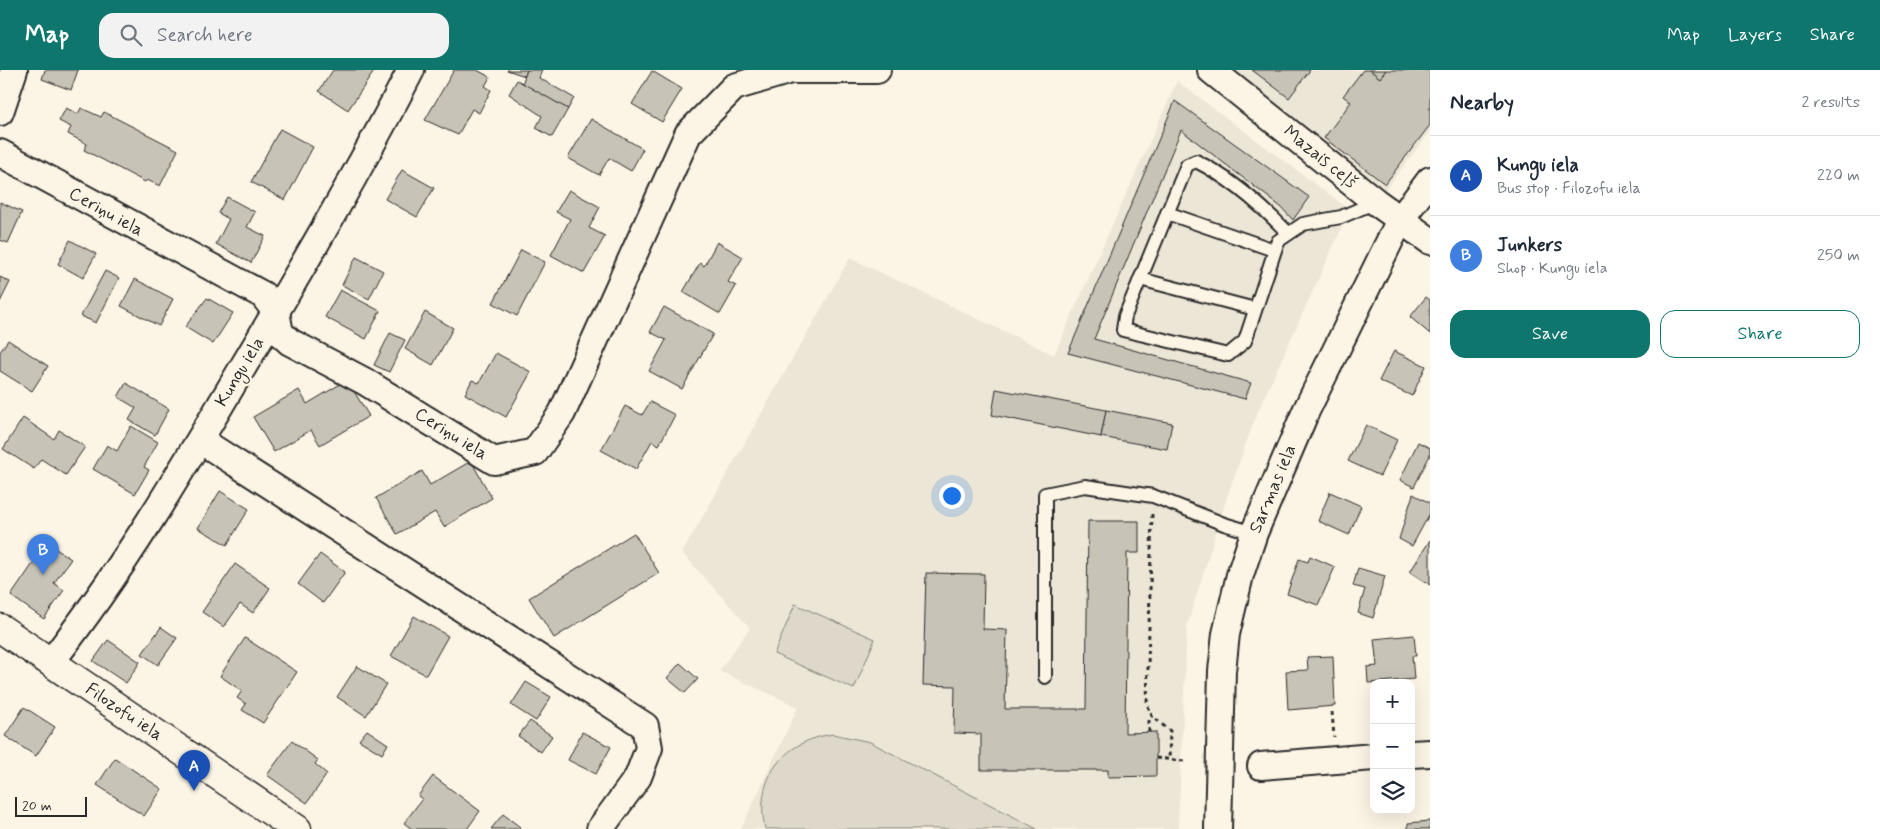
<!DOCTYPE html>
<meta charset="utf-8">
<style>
body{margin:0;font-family:Mynerve,sans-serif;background:#f2f2f3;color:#1f2937}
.controls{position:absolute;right:15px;bottom:15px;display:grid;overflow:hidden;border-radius:10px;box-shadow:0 5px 20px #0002}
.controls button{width:45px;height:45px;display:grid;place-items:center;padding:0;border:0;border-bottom:1px solid #e0e1e3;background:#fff;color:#1f2937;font:25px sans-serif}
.scale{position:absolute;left:15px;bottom:12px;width:72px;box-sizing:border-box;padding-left:5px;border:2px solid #2b2b2b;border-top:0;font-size:14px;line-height:18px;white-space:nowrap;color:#2b2b2b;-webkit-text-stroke:4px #fcf5e5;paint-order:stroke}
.you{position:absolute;left:951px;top:425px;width:18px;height:18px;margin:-12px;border:4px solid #fff;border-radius:50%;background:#1a73e8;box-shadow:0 0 0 8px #1a73e833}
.badge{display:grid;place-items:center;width:32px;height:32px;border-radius:50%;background:#0f766e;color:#fff;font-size:16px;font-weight:700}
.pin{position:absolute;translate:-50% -41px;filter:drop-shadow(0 1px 2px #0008)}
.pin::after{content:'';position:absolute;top:26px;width:18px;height:15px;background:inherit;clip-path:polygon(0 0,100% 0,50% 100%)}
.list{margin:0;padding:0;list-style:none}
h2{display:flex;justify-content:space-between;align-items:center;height:65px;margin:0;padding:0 20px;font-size:21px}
h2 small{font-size:16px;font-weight:400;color:#747a83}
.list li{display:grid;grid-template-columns:32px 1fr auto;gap:15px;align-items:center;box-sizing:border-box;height:80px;padding:0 20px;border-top:1px solid #e0e1e3}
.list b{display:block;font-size:19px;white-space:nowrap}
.list p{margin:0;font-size:16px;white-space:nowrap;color:#747a83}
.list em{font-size:16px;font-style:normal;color:#747a83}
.actions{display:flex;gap:10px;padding:15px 20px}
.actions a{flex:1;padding:11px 0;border:1px solid #0f766e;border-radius:15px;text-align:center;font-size:18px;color:#0f766e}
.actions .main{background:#0f766e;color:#fff}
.icon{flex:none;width:28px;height:28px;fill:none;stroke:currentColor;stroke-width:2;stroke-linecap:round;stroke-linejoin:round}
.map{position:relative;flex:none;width:1430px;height:759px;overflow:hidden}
header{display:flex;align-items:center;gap:30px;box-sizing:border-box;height:70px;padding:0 25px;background:#0f766e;color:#fff}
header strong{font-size:24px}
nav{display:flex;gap:28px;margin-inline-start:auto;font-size:18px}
.search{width:350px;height:45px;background:#f2f2f3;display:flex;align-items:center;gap:12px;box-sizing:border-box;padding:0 18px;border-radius:15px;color:#747a83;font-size:19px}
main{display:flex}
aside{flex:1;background:#fff}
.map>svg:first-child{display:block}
.built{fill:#ece6d7}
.green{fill:#ded8ca;stroke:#84827a}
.building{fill:#c8c3b7;stroke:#2b2b2b}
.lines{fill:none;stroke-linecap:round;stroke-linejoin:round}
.service-casing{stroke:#2b2b2b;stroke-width:16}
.minor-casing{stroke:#2b2b2b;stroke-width:30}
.tertiary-casing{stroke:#2b2b2b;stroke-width:31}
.path{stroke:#2b2b2b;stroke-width:3;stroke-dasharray:4 4;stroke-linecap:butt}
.service{stroke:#fcf5e5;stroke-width:12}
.minor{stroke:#fcf5e5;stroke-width:26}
.tertiary{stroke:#fcf5e5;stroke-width:28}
.labels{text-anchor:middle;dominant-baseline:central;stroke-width:5;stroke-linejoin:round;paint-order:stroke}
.street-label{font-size:18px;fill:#2b2b2b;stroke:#fcf5e5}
</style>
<header>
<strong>Map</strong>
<div class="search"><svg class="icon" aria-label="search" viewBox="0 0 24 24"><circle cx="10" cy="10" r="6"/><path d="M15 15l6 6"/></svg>Search here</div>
<nav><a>Map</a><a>Layers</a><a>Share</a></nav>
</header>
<main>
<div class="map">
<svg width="1430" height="759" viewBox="0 0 1430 759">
<rect width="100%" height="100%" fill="#fcf5e5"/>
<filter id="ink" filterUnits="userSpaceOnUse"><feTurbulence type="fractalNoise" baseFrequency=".02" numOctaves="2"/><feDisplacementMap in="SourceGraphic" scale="10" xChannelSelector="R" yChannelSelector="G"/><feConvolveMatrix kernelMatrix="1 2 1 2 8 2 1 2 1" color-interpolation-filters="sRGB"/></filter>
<g filter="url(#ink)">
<g class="built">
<path d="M 1212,0 L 1430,0 L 1430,62 L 1380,127 Z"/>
<path d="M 1177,11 L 1350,140 L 1257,343 L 1227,427 L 1187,556 L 1178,759 L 741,759 L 798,637 L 719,601 L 750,558 L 682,483 L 850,188 L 1054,285 Z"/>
</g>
<g class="green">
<path d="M 795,534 L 875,569 L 854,619 L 774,584 Z"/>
<path d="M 833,664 L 870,672 L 1037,759 L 765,759 C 754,708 783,671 833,664 Z"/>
</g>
<g class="building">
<path d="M 45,0 L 78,0 L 71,20 L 42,9 Z"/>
<path d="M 333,0 L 375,0 L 348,40 L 319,21 Z"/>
<path d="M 454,0 L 477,0 L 490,7 L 485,16 L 491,20 L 479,43 L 472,39 L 458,65 L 425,50 Z"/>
<path d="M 507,0 L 527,0 L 525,6 Z"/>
<path d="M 527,0 L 542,0 L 539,8 L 574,28 L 568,39 L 522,14 Z"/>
<path d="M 1252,0 L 1310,0 L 1289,28 Z"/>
<path d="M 1363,0 L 1370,0 L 1380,8 L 1386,0 L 1430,0 L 1430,55 L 1385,114 L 1324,68 L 1351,32 L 1343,26 Z"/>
<path d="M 1370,0 L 1386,0 L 1380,8 Z"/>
<path d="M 652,1 L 682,19 L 662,52 L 632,34 Z"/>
<path d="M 517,10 L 568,39 L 552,67 L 536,58 L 542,46 L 509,24 Z"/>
<path d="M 1175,31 L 1309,127 L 1293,150 L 1281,137 L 1181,60 L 1094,269 L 1251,313 L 1245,329 L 1068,283 Z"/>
<path d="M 66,38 L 78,44 L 81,38 L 101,47 L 104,42 L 178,80 L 160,116 L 147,110 L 145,112 L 84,80 L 87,74 L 68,64 L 71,57 L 59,51 Z"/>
<path d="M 591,49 L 643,79 L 631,101 L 609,88 L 599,105 L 568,88 Z"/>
<path d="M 280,59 L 313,77 L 285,130 L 251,112 Z"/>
<path d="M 402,100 L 434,118 L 417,147 L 385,129 Z"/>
<path d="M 569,120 L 600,137 L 589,158 L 605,166 L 584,203 L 551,185 L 570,149 L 556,142 Z"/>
<path d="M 227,127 L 255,142 L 247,157 L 265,166 L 251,193 L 216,174 L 229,149 L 218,143 Z"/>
<path d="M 0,132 L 22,142 L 8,173 L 0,170 Z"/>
<path d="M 70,170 L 96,184 L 83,208 L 58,194 Z"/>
<path d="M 717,172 L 743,187 L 728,212 L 736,216 L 720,244 L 683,222 L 700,193 L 704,196 Z"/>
<path d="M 521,180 L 545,192 L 517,246 L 493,233 Z"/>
<path d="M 356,187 L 383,201 L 369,229 L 342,215 Z"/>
<path d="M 105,201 L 119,208 L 96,253 L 81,246 Z"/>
<path d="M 0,207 L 10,212 L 0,232 Z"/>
<path d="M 135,209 L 173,229 L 159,256 L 121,236 Z"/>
<path d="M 340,220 L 380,241 L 366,269 L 325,247 Z"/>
<path d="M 1426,227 L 1430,230 L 1430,264 L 1410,247 Z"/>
<path d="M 207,228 L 233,243 L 213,274 L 185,257 Z"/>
<path d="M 664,237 L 713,264 L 682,319 L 649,301 L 666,270 L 650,262 Z"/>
<path d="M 425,242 L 453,258 L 433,295 L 405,279 Z"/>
<path d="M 390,263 L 405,270 L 389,302 L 374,295 Z"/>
<path d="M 8,270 L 48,296 L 32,321 L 0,301 L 0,282 Z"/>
<path d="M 1394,281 L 1426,296 L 1412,326 L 1379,311 Z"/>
<path d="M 496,283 L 531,302 L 506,347 L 465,324 L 472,310 L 479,313 Z"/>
<path d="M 347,310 L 369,346 L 320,375 L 311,360 L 274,382 L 253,347 L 299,320 L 307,334 Z"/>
<path d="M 126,313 L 169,339 L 155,365 L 129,350 L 136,338 L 118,327 Z"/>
<path d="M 996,319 L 1106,340 L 1101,367 L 992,345 Z"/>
<path d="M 650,332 L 675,345 L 659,375 L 652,371 L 636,399 L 601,380 L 625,336 L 642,345 Z"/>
<path d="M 1106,340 L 1172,353 L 1167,379 L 1101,367 Z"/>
<path d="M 23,348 L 54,369 L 59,360 L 85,377 L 66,405 L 41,389 L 34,399 L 3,379 Z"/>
<path d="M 1366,355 L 1397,370 L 1380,406 L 1348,391 Z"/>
<path d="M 131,356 L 158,372 L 144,397 L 149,400 L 135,424 L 93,399 L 107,375 L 117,381 Z"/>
<path d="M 1418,372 L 1430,378 L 1430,385 L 1414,417 L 1400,410 Z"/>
<path d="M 471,391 L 492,428 L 444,457 L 435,442 L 397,464 L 376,428 L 422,401 L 430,415 Z"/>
<path d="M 220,421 L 249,439 L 227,475 L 198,458 Z"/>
<path d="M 1330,422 L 1361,436 L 1349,465 L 1318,451 Z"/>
<path d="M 1413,424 L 1430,433 L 1430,443 L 1412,476 L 1399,469 Z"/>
<path d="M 1088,451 L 1139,451 L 1139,483 L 1127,483 L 1125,663 L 1156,662 L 1156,706 L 1108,707 L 1108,700 L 981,700 L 981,664 L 954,663 L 955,616 L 923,615 L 926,503 L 984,504 L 983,559 L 1007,560 L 1005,639 L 1086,639 Z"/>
<path d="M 634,463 L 659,503 L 554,568 L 529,528 Z"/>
<path d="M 1430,470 L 1430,515 L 1410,502 Z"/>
<path d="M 47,473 L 71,489 L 54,513 L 64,520 L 44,549 L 11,526 Z"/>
<path d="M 320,484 L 345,502 L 323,533 L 298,514 Z"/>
<path d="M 1310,486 L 1335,497 L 1318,535 L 1287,524 L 1299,489 L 1308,492 Z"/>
<path d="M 235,494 L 270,518 L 253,543 L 240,534 L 224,557 L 202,542 Z"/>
<path d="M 1358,498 L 1385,506 L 1373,548 L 1358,543 L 1365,519 L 1353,516 Z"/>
<path d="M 414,546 L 448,566 L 426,605 L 391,586 Z"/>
<path d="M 161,557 L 177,568 L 158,595 L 142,584 Z"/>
<path d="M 1414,565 L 1416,586 L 1412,586 L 1414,609 L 1368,613 L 1367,597 L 1377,596 L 1374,569 Z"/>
<path d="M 245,568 L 297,602 L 263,653 L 242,640 L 246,634 L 237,628 L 242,621 L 220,606 Z"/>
<path d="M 108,570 L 140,592 L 126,613 L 93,591 Z"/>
<path d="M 1333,586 L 1335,636 L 1288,640 L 1286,601 L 1308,600 L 1307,587 Z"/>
<path d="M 680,593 L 698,609 L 685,623 L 667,608 Z"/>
<path d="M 357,596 L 386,614 L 366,646 L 337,627 Z"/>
<path d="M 526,612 L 551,627 L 536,651 L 511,635 Z"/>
<path d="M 24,637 L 55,657 L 36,686 L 5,666 Z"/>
<path d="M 530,651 L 552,666 L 541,682 L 518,666 Z"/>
<path d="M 367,660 L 388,674 L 382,684 L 359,670 Z"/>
<path d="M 582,662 L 611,677 L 596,704 L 568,690 Z"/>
<path d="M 292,671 L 318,690 L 315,694 L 327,704 L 307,733 L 267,705 Z"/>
<path d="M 115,688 L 162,719 L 144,746 L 97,715 Z"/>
<path d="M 433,706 L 480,741 L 467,759 L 412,759 L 404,753 L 422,729 L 418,726 Z"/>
<path d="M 503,744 L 520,757 L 518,759 L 491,759 Z"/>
<path d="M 1430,751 L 1430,759 L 1408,759 L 1408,753 Z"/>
</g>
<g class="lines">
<defs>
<g id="service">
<path d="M 1167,143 L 1274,180"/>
<path d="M 1288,163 C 1262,136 1230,108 1196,91 L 1187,95 L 1125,246 L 1123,260 L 1228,285 L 1245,271 L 1278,171 L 1303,154 L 1341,147 L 1376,132"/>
<path d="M 1140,209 L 1255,239"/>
<path d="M 1045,607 L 1045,424 L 1085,416 L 1153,426 L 1224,454 L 1254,463"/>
</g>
<g id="minor">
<path d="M 792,0 L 877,0"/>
<path d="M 1211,0 L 1376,132 L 1430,171"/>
<path d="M 0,42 L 14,0"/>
<path d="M 0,83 L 263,225 L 276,242 L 280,263 L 290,272 L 364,311 L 494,391 L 535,382 L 562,343 L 688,64 L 734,17 L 791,0"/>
<path d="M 200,370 L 645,656 L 649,678 L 638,707 L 600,759"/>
<path d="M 51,592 C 122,501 181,402 240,302 C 299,203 358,103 411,0"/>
<path d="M 1411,684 L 1430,683"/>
<path d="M 1261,696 L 1374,687"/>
<path d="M 1218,759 L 1222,601 L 1226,564 L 1240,505 L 1254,463 L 1306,341 L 1400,150 L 1430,110"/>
</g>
<path id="tertiary" d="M 0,558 L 297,759"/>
</defs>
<use href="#service" class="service-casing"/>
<use href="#minor" class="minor-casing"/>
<use href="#tertiary" class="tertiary-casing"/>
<g class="path">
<path d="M 1152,444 L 1147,634 L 1152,646 L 1170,661 L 1169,689"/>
<path d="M 1332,642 L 1334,667"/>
<path d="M 1149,662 L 1149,650 L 1152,646"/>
<path d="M 1156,688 L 1184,691"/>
</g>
<use href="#service" class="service"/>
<use href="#minor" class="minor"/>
<use href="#tertiary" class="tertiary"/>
</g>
</g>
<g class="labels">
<g class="street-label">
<text transform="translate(1320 87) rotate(39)">Mazais ceļš</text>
<text transform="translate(106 142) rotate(29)">Ceriņu iela</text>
<text transform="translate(240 302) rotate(-59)">Kungu iela</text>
<text transform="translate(451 364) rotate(32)">Ceriņu iela</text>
<text transform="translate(1273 419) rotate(-67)">Sarmas iela</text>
<text transform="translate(124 642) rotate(34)">Filozofu iela</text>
</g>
</g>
</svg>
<div class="controls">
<button>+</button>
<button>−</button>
<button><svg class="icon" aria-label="layers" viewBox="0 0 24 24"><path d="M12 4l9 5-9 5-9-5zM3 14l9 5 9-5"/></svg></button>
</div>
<div class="scale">20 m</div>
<div class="you"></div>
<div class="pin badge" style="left:194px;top:721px;background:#1a4fb4">A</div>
<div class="pin badge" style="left:43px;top:505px;background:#3f7fe0">B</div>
</div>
<aside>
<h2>Nearby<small>2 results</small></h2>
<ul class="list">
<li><span class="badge" style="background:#1a4fb4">A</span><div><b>Kungu iela</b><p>Bus stop · Filozofu iela</p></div><em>220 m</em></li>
<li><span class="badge" style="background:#3f7fe0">B</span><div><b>Junkers</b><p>Shop · Kungu iela</p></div><em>250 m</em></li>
</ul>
<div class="actions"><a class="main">Save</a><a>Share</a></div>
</aside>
</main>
